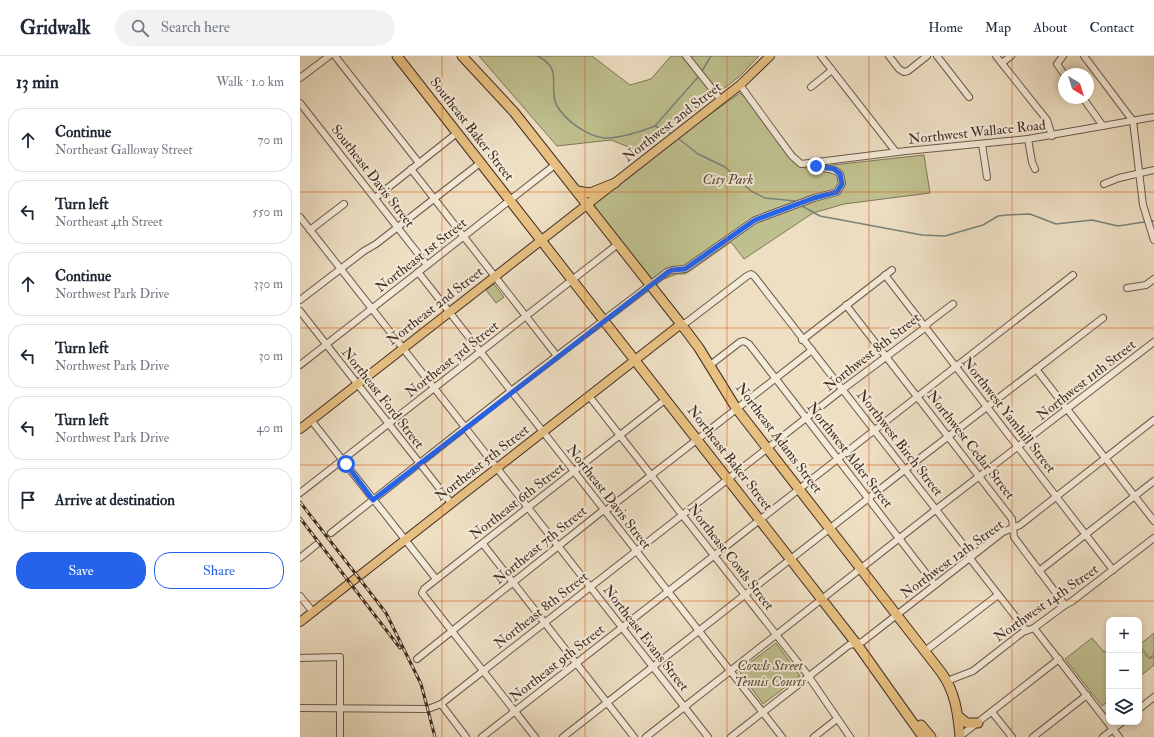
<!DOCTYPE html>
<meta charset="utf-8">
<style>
body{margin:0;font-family:"IM FELL Double Pica",serif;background:#f2f2f3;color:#1f2937}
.controls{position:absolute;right:12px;bottom:12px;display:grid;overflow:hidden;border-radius:8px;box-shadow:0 2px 6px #0003}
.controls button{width:36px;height:36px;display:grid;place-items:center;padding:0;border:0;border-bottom:1px solid #e0e1e3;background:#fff;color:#1f2937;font:20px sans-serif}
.compass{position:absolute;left:758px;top:12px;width:36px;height:36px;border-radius:50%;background:#fff;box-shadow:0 2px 6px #0003;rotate:142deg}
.stop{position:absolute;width:12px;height:12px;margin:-9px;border:3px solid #2563eb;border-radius:50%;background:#fff}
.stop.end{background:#2563eb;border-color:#fff;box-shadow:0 1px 4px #0008}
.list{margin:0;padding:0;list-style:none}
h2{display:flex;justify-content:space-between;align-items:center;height:52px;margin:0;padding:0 16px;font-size:17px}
h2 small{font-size:13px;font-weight:400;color:#747a83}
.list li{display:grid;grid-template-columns:26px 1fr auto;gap:12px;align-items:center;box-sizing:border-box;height:64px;margin:0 8px 8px;padding:0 8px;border:1px solid #e0e1e3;border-radius:16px}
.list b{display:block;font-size:15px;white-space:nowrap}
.list p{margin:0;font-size:13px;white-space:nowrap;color:#747a83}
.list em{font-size:13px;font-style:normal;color:#747a83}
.actions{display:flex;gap:8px;padding:12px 16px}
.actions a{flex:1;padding:9px 0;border:1px solid #2563eb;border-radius:16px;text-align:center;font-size:14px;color:#2563eb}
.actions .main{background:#2563eb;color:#fff}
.icon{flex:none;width:22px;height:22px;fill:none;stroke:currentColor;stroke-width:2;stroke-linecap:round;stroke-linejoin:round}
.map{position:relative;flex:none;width:854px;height:681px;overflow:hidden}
header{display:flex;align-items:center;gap:24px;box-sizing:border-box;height:56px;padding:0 20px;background:#fff;border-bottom:1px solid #e0e1e3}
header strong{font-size:19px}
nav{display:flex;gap:22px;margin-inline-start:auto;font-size:14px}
.search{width:280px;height:36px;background:#f2f2f3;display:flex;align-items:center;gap:10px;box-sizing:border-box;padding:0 14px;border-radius:22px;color:#747a83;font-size:15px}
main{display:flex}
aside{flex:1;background:#fff}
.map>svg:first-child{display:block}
.green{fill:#bfc08f;stroke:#80765a}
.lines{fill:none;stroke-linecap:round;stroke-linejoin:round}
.stream{stroke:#76837a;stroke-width:1.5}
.minor-casing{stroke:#6c5a4c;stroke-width:8}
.major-casing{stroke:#412d24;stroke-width:10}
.highway-casing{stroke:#412d24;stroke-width:11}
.minor{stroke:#f4ead8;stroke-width:6}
.major{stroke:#e7c082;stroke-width:8}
.highway{stroke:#e7c082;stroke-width:9}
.rail-casing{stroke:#412d24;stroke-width:3}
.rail{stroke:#f4ead8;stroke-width:1.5;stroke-dasharray:4.5;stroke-linecap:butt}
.route{stroke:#2563eb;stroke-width:5}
.grid{fill:none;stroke:#d7550e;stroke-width:1;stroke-opacity:0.55}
.labels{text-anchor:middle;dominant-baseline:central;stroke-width:4;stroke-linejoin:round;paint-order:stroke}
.street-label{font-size:14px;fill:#412d24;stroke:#f4ead8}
.park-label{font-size:14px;font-style:italic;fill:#5a4a39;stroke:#f4ead8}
</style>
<header>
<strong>Gridwalk</strong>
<div class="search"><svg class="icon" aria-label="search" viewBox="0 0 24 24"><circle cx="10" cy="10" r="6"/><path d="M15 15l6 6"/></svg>Search here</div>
<nav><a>Home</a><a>Map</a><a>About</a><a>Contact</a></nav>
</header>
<main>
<aside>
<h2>13 min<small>Walk · 1.0 km</small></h2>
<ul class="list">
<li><svg class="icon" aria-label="ahead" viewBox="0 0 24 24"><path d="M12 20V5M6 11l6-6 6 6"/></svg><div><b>Continue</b><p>Northeast Galloway Street</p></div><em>70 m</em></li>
<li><svg class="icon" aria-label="left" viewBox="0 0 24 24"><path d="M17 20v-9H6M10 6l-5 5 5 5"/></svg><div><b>Turn left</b><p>Northeast 4th Street</p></div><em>550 m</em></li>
<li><svg class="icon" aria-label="ahead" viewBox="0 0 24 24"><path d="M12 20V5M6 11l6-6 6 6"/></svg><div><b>Continue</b><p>Northwest Park Drive</p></div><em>330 m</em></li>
<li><svg class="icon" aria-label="left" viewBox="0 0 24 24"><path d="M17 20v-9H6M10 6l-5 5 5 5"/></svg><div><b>Turn left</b><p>Northwest Park Drive</p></div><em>30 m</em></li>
<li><svg class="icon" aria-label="left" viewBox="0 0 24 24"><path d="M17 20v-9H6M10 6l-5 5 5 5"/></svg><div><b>Turn left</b><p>Northwest Park Drive</p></div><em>40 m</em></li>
<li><svg class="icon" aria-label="arrive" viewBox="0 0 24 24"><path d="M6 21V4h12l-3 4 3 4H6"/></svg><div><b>Arrive at destination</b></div></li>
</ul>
<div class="actions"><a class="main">Save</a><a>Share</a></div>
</aside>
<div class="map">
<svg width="854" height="681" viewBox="0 0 854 681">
<rect width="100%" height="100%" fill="#eedfc3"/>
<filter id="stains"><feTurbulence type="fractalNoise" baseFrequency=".005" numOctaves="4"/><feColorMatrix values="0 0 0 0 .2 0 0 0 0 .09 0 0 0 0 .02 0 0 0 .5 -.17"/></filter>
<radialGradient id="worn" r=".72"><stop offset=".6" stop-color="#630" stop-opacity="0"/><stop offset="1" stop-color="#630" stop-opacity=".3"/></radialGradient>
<g class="green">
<path d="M 179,0 L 292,0 L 330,29 L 351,23 L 371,0 L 459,0 L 440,20 L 341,96 L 311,84 L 257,90 Z"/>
<path d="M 440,37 L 448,44 L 501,110 L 505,112 L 624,99 L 630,137 L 544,148 L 513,157 L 444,203 L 431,186 L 390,215 L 385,218 L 377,218 L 350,228 L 287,148 L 335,111 Z"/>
<path d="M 194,228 L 204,241 L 196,247 L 186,234 Z"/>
<path d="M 854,577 L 854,598 L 850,602 L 839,589 Z"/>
<path d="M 792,582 L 804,596 L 807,594 L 809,596 L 809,645 L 802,650 L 765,603 Z"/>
<path d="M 476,587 L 500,620 L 463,648 L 439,615 Z"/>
<path d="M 839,591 L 849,603 L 854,600 L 854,609 L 839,621 Z"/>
</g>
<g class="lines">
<g class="stream">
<path d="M 237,0 C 265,12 247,33 257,50 C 266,65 287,80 304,82 C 317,83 343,75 355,70 L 398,21"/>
<path d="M 402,15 L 411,0"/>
<path d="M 355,70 L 372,78"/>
<path d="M 379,83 L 398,98 L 425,111 L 451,135 L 465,142 L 495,145"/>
<path d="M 502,150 L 520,160 L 622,179 L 645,180 L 683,169 L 698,160 L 707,159 L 730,158 L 756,168 L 792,164 L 818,170 L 844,166"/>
<path d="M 851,165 L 854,165"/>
</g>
<defs>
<g id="minor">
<path d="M 35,0 L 119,107"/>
<path d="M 386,0 L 421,44"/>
<path d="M 521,0 L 596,96"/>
<path d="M 589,0 L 599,13 L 604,16 L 608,15 L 627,0"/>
<path d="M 637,0 L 669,41"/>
<path d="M 696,0 L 747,64 L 752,80"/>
<path d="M 763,0 L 757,8 L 764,18"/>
<path d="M 784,0 L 833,65 L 843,149 L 854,184"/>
<path d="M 702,7 L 711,0"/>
<path d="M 0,22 L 29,0"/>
<path d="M 440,29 L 475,77 L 492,100 L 501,108 L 606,95 L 728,83 L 854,61"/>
<path d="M 511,31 L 532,14"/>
<path d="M 783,42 L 803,70"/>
<path d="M 0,47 L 127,209"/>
<path d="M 728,83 L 732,106 L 735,113"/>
<path d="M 682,88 L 687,121"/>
<path d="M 111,113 L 257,300"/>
<path d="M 804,128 L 819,122 L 854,114"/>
<path d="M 75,142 L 157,77"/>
<path d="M 0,161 L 408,681"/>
<path d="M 10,174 L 44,148"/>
<path d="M 118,216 L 482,681"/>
<path d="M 585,219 L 813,514"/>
<path d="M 827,232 L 846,229 L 854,223"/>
<path d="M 0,244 L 64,195 L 76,188 L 180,107"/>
<path d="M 546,249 L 712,463 L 714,481 L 765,549"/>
<path d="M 0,255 L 151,447"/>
<path d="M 381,268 L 387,266 L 447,220 L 451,218 L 454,220 L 669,496 L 672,505 L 726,574"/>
<path d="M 502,284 L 592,214"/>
<path d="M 0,309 L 256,108"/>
<path d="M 409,310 L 440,286 L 444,285 L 449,288 L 635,529"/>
<path d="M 736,313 L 854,465"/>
<path d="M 289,340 L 507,618 L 550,681"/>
<path d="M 11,364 L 136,523"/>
<path d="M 0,437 L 318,188"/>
<path d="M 31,477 L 211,335 L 367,216 L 372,214 L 385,213 L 455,164 L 514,142 L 537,136 L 542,128 L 540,118 C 532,110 519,115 513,106"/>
<path d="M 183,488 L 334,681"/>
<path d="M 0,502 L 16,489"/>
<path d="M 739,515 L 854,425"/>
<path d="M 0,540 L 13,556"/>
<path d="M 734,572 L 819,681"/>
<path d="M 625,595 L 698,539"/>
<path d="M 0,602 L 40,601 L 40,681"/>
<path d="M 117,603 L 301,456 L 308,453 L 512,294"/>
<path d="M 647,625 L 673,615 L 723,576 L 734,572 L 765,549 L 771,546 L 854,482"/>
<path d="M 141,648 L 166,681"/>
<path d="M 0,652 L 128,653 L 141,648 L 543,333 L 626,271 L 628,267 L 653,248"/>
<path d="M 839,653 L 854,641"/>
<path d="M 692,656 L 712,681"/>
<path d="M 182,681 L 773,219"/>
<path d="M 235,681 L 122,537 L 124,533 L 366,343"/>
<path d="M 263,681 L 602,416 L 803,262"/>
<path d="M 346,681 L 634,455 L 854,286"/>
<path d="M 431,681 L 549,589 L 562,586 L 703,476 L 720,469 L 854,364"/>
<path d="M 514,681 L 537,663"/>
<path d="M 659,681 L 759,603"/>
<path d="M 733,681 L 787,639"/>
<path d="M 803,681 L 822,666"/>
</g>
<g id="major">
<path d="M 0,373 L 440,29 L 470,0"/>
<path d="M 0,566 L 381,268"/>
</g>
<g id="highway">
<path d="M 97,0 L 559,591 L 623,681"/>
<path d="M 162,0 L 214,56 L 381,268 L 399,292 L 436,352 L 641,616 C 655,635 658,657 660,681"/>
<path d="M 277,135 L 290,137 L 315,127"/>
<path d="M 658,660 L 667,667 L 678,667"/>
<path d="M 621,669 L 631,681"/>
</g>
</defs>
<use href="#minor" class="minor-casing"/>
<use href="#major" class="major-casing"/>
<use href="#highway" class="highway-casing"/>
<use href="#minor" class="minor"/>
<use href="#major" class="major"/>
<use href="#highway" class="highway"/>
<defs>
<g id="rail">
<path d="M 0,446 L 86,557 L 121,628 L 135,681"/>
<path d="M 0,462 L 100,592"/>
</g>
</defs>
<use href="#rail" class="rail-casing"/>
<use href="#rail" class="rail"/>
</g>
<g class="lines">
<path class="route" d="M 46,408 L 73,444 L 368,216 L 372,214 L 385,213 L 455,164 L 514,142 L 537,136 L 542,128 L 540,118 L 534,113 L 516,110"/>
</g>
<path class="grid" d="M 142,0 L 142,681M 285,0 L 285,681M 427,0 L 427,681M 569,0 L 569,681M 712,0 L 712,681M 0,136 L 854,136M 0,272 L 854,272M 0,409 L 854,409M 0,545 L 854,545"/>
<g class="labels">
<g class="street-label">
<text transform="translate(372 66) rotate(-38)">Northwest 2nd Street</text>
<text transform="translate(172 73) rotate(52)">Southeast Baker Street</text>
<text transform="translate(677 76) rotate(-6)">Northwest Wallace Road</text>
<text transform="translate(73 120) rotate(52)">Southeast Davis Street</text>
<text transform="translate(121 199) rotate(-38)">Northeast 1st Street</text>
<text transform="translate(135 250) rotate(-38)">Northeast 2nd Street</text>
<text transform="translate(572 296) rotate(-38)">Northwest 8th Street</text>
<text transform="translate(152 303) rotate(-38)">Northeast 3rd Street</text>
<text transform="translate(786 324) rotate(-38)">Northwest 11th Street</text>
<text transform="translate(83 342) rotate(52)">Northeast Ford Street</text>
<text transform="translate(709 359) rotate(52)">Northwest Yamhill Street</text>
<text transform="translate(479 382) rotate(53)">Northeast Adams Street</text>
<text transform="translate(600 387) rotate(52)">Northwest Birch Street</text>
<text transform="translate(671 389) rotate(52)">Northwest Cedar Street</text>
<text transform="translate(550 399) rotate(52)">Northwest Alder Street</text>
<text transform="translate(430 402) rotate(52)">Northeast Baker Street</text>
<text transform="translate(182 407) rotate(-38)">Northeast 5th Street</text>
<text transform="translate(309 441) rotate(52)">Northeast Davis Street</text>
<text transform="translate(217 445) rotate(-38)">Northeast 6th Street</text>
<text transform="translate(240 489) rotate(-39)">Northeast 7th Street</text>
<text transform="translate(431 501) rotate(52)">Northeast Cowls Street</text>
<text transform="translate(652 503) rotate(-36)">Northwest 12th Street</text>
<text transform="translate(746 547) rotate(-35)">Northwest 14th Street</text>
<text transform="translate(241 554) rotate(-38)">Northeast 8th Street</text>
<text transform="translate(346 582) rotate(52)">Northeast Evans Street</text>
<text transform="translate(257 607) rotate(-38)">Northeast 9th Street</text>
</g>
<g class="park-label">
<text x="428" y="123">City Park</text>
<text x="470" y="609">Cowls Street<tspan x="470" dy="16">Tennis Courts</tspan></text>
</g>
</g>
<rect width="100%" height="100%" filter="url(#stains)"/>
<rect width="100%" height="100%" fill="url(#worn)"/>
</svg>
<div class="controls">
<button>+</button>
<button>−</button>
<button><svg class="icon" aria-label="layers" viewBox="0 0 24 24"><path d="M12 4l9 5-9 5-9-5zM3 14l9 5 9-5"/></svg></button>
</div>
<svg class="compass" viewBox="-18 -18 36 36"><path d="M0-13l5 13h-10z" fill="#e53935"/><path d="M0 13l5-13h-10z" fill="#747a83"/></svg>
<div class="stop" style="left:46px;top:408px"></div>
<div class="stop end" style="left:516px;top:110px"></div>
</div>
</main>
